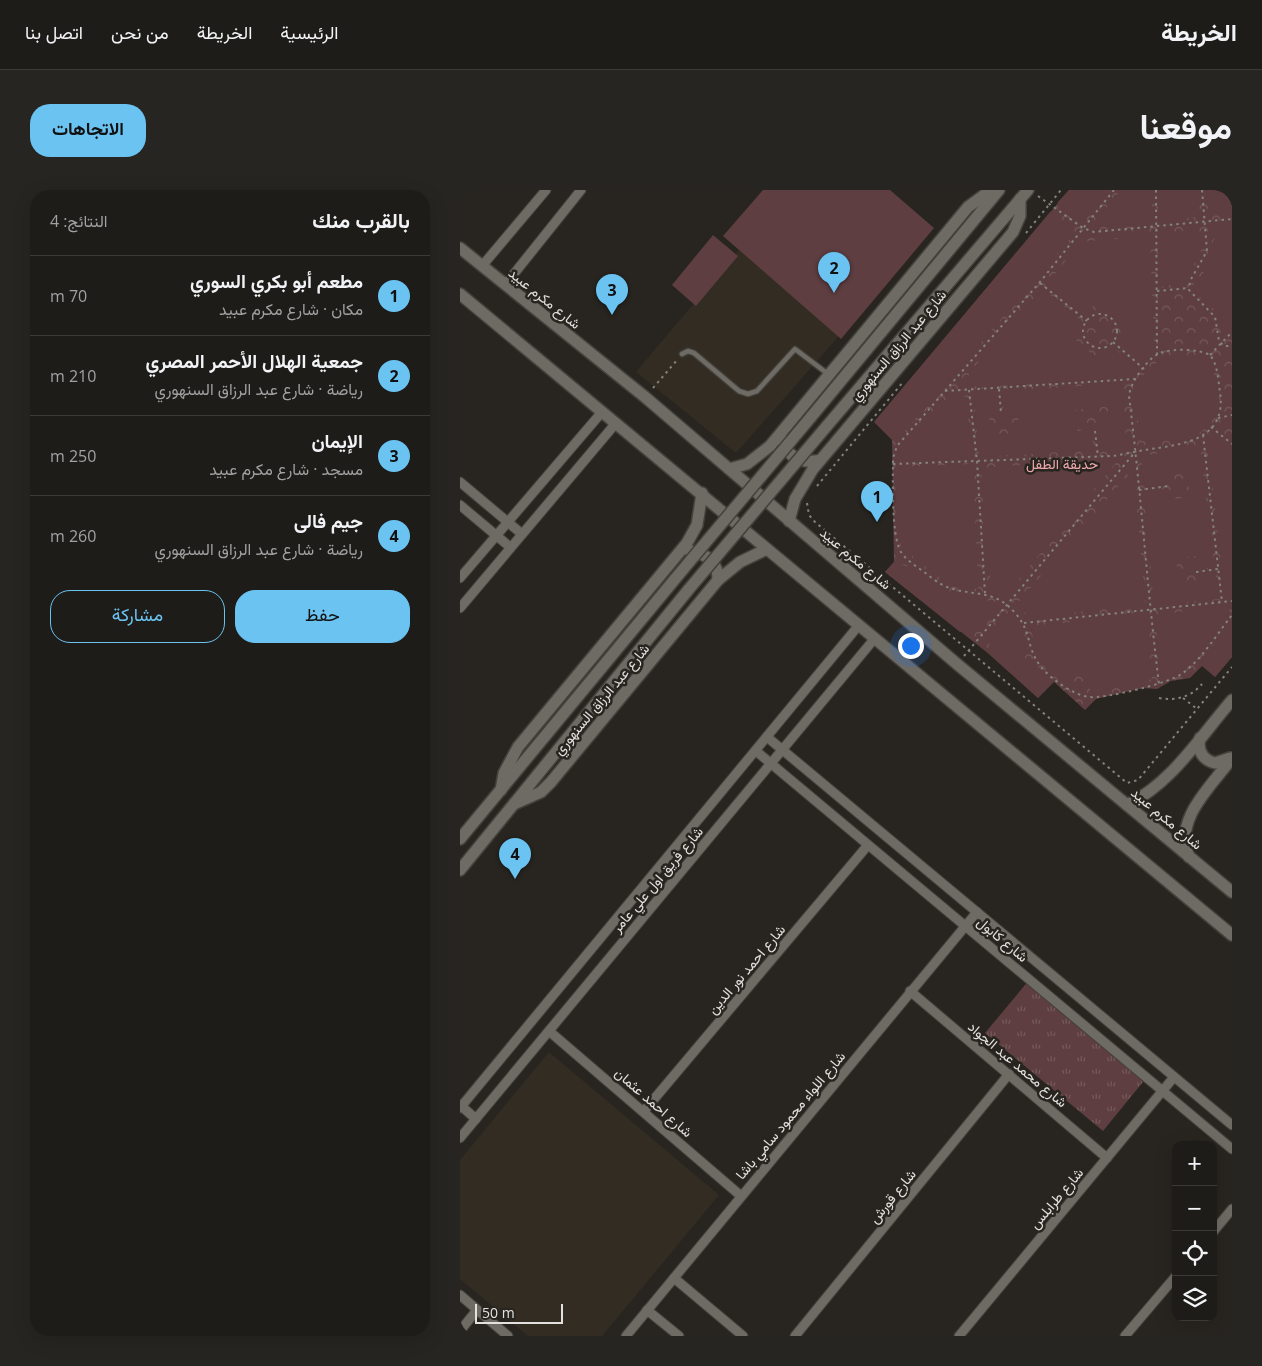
<!DOCTYPE html>
<html lang="ar">
<meta charset="utf-8">
<style>
body{margin:0;font-family:"Open Sans",Vazirmatn,sans-serif;background:#262521;color:#f1f3f6;direction:rtl}
.controls{position:absolute;right:15px;bottom:15px;display:grid;overflow:hidden;border-radius:10px;box-shadow:0 5px 20px #0002}
.controls button{width:45px;height:45px;display:grid;place-items:center;padding:0;border:0;border-bottom:1px solid #3c3a37;background:#1e1c18;color:#f1f3f6;font:25px sans-serif}
.scale{position:absolute;left:15px;bottom:12px;width:88px;box-sizing:border-box;padding-left:5px;border:2px solid #e3e1de;border-top:0;font-size:14px;line-height:18px;white-space:nowrap;color:#e3e1de;-webkit-text-stroke:4px #282520;paint-order:stroke}
.you{position:absolute;left:450px;top:455px;width:18px;height:18px;margin:-12px;border:4px solid #fff;border-radius:50%;background:#1a73e8;box-shadow:0 0 0 8px #1a73e833}
.badge{display:grid;place-items:center;width:32px;height:32px;border-radius:50%;background:#6bc3f2;color:#111;font-size:16px;font-weight:700}
.pin{position:absolute;translate:-50% -41px;filter:drop-shadow(0 1px 2px #0008)}
.pin::after{content:'';position:absolute;top:26px;width:18px;height:15px;background:inherit;clip-path:polygon(0 0,100% 0,50% 100%)}
.list{margin:0;padding:0;list-style:none}
h2{display:flex;justify-content:space-between;align-items:center;height:65px;margin:0;padding:0 20px;font-size:21px}
h2 small{font-size:16px;font-weight:400;color:#a1a1a2}
.list li{display:grid;grid-template-columns:32px 1fr auto;gap:15px;align-items:center;box-sizing:border-box;height:80px;padding:0 20px;border-top:1px solid #3c3a37}
.list b{display:block;font-size:19px;white-space:nowrap}
.list p{margin:0;font-size:16px;white-space:nowrap;color:#a1a1a2}
.list em{font-size:16px;font-style:normal;color:#a1a1a2}
.actions{display:flex;gap:10px;padding:15px 20px}
.actions a{flex:1;padding:11px 0;border:1px solid #6bc3f2;border-radius:20px;text-align:center;font-size:18px;color:#6bc3f2}
.actions .main{background:#6bc3f2;color:#111}
.icon{flex:none;width:28px;height:28px;fill:none;stroke:currentColor;stroke-width:2;stroke-linecap:round;stroke-linejoin:round}
.map{position:relative;flex:none;width:772px;height:1146px;overflow:hidden;direction:ltr;border-radius:20px}
header{display:flex;align-items:center;gap:30px;box-sizing:border-box;height:70px;padding:0 25px;background:#1e1c18;border-bottom:1px solid #3c3a37}
header strong{font-size:24px}
nav{display:flex;gap:28px;margin-inline-start:auto;font-size:18px}
.intro{display:flex;align-items:center;justify-content:space-between;box-sizing:border-box;height:120px;padding:0 30px}
h1{margin:0;font-size:35px}
.button{padding:12px 22px;border-radius:20px;background:#6bc3f2;color:#111;font-size:18px;font-weight:700}
main{display:flex;gap:30px;padding:0 30px}
aside{flex:1;background:#1e1c18;border-radius:20px;box-shadow:0 5px 20px #0002}
.map>svg:first-child{display:block}
.built{fill:#332c22}
.grass{fill:url(#grass-tufts)}
.park{fill:url(#park-crowns)}
.garden{fill:#5e3e40}
.lines{fill:none;stroke-linecap:round;stroke-linejoin:round}
.service-casing{stroke:#43413c;stroke-width:7}
.minor-casing{stroke:#43413c;stroke-width:11}
.tertiary-casing{stroke:#43413c;stroke-width:14}
.path{stroke:#84827e;stroke-width:2;stroke-dasharray:2.5 4;stroke-linecap:butt}
.service{stroke:#6e6a64;stroke-width:4.5}
.minor{stroke:#6e6a64;stroke-width:9}
.tertiary{stroke:#6e6a64;stroke-width:11}
.tertiary-bridge-casing{stroke:#43413c;stroke-width:14;stroke-linecap:butt}
.tertiary-bridge{stroke:#6e6a64;stroke-width:11}
.labels{text-anchor:middle;dominant-baseline:central;stroke-width:5;stroke-linejoin:round;paint-order:stroke}
.street-label{font-size:14px;fill:#e3e1de;stroke:#282520}
.park-label{font-size:14px;fill:#f0a9ad;stroke:#282520}
</style>
<header>
<strong>الخريطة</strong>
<nav><a>الرئيسية</a><a>الخريطة</a><a>من نحن</a><a>اتصل بنا</a></nav>
</header>
<div class="intro"><h1>موقعنا</h1><a class="button">الاتجاهات</a></div>
<main>
<div class="map">
<svg width="772" height="1146" viewBox="0 0 772 1146">
<defs>
<pattern id="grass-tufts" width="24" height="20" patternUnits="userSpaceOnUse" patternTransform="scale(1.25)"><rect width="24" height="20" fill="#5e3e40"/><path d="M3 7l-1-3M5 7V3M7 7l1-3M15 17l-1-3M17 17v-4M19 17l1-3" fill="none" stroke="#755a5b"/></pattern>
<pattern id="park-crowns" width="20" height="18" patternUnits="userSpaceOnUse" patternTransform="scale(1.25)"><rect width="20" height="18" fill="#5e3e40"/><path d="M2 6a3 3 0 1 1 6 0M12 15a3 3 0 1 1 6 0" fill="none" stroke="#755a5b"/></pattern>
</defs>
<rect width="100%" height="100%" fill="#282520"/>
<g class="built">
<path d="M 279,60 L 379,146 L 276,263 L 176,182 Z"/>
<path d="M 89,862 L 259,1005 L 142,1146 L 68,1146 L 0,1089 L 0,970 Z"/>
</g>
<path class="grass" d="M 570,789 L 687,887 L 643,941 L 525,843 Z"/>
<path class="park" d="M 609,0 L 772,0 L 772,467 L 755,487 L 742,476 L 730,488 L 711,491 L 697,499 L 683,498 L 636,509 L 625,520 L 594,492 L 578,508 L 529,464 L 425,382 L 434,372 L 432,250 L 414,232 Z"/>
<g class="garden">
<path d="M 303,0 L 430,0 L 474,38 L 381,149 L 263,46 Z"/>
<path d="M 609,0 L 649,0 L 629,24 L 623,29 L 617,28 L 597,13 Z"/>
<path d="M 661,0 L 692,0 L 692,33 L 635,36 L 635,31 Z"/>
<path d="M 700,0 L 737,0 L 737,11 L 741,26 L 700,32 Z"/>
<path d="M 746,0 L 772,0 L 772,24 L 749,20 Z"/>
<path d="M 590,22 L 610,38 L 611,47 L 438,249 L 416,230 Z"/>
<path d="M 772,35 L 772,139 L 764,147 L 760,124 L 735,103 L 733,96 L 754,69 L 753,51 L 763,37 Z"/>
<path d="M 726,41 L 738,46 L 741,54 L 741,66 L 716,94 L 700,97 L 701,44 Z"/>
<path d="M 253,45 L 278,66 L 236,116 L 212,95 Z"/>
<path d="M 690,46 L 694,158 L 691,165 L 683,174 L 660,153 L 665,143 L 662,135 L 635,113 L 626,125 L 587,94 L 621,52 Z"/>
<path d="M 583,99 L 622,131 L 611,146 L 634,166 L 645,168 L 655,159 L 679,178 L 671,186 L 666,187 L 520,197 L 510,195 L 507,191 L 510,182 Z"/>
<path d="M 741,167 C 753,172 762,205 758,218 C 756,228 739,246 729,250 L 682,251 C 677,244 678,236 678,228 C 676,201 676,185 701,170 Z"/>
<path d="M 660,193 L 666,249 L 660,257 L 641,260 L 639,239 L 651,237 L 649,216 L 615,220 L 617,241 L 632,239 L 633,260 L 519,267 L 514,205 L 538,202 L 540,227 L 529,228 L 530,245 L 559,243 L 558,226 L 544,227 L 542,202 Z"/>
<path d="M 497,204 L 506,207 L 512,267 L 435,271 L 440,261 L 486,210 Z"/>
<path d="M 750,243 L 772,258 L 772,406 L 765,407 L 747,245 Z"/>
<path d="M 740,258 L 754,377 L 738,379 L 736,366 L 716,368 L 719,397 L 739,395 L 738,384 L 755,382 L 759,409 L 694,415 L 684,301 L 706,299 L 708,310 L 730,307 L 727,279 L 705,282 L 706,295 L 684,297 L 681,266 Z"/>
<path d="M 659,269 L 544,407 L 532,392 L 528,379 L 521,278 Z"/>
<path d="M 513,274 L 518,399 L 487,393 L 441,357 L 435,277 Z"/>
<path d="M 670,283 L 674,285 L 685,414 L 576,427 L 568,425 L 556,415 Z"/>
<path d="M 434,372 L 454,379 L 490,405 L 537,412 L 518,436 L 509,436 L 500,442 L 425,382 Z"/>
<path d="M 770,416 C 770,427 731,475 720,482 C 715,485 707,486 701,487 L 695,425 Z"/>
<path d="M 548,423 C 565,426 567,455 565,468 L 567,474 L 580,478 L 593,491 L 578,508 L 529,464 L 530,444 Z"/>
<path d="M 678,426 L 684,428 L 687,432 L 692,489 L 631,504 L 629,494 L 614,481 L 605,491 C 585,475 574,462 571,436 Z"/>
<path d="M 772,432 L 772,467 L 755,487 L 739,472 Z"/>
</g>
<g class="lines">
<defs>
<path id="service" d="M 222,164 L 228,161 L 234,163 L 279,201 L 288,204 L 297,201 L 335,159 L 368,184"/>
<g id="minor">
<path d="M 22,76 L 86,0"/>
<path d="M 45,95 L 121,0"/>
<path d="M 0,292 L 62,344"/>
<path d="M 0,315 L 50,357"/>
<path d="M 0,388 L 142,222"/>
<path d="M 0,418 L 156,233"/>
<path d="M 307,547 L 772,935"/>
<path d="M 296,561 L 772,959"/>
<path d="M 450,801 L 647,968"/>
<path d="M 89,841 L 281,1006"/>
<path d="M 0,915 L 16,929"/>
<path d="M 0,918 L 399,435"/>
<path d="M 184,921 L 408,655"/>
<path d="M 0,948 L 415,448"/>
<path d="M 753,1042 L 772,1019"/>
<path d="M 214,1088 L 283,1146"/>
<path d="M 0,1105 L 48,1146"/>
<path d="M 187,1120 L 219,1146"/>
<path d="M 0,1141 L 17,1120"/>
<path d="M 166,1146 L 517,722"/>
<path d="M 335,1146 L 549,884"/>
<path d="M 499,1146 L 714,887"/>
<path d="M 665,1146 L 716,1086"/>
</g>
<g id="tertiary">
<path d="M 0,58 L 185,207 L 497,474 L 772,702"/>
<path d="M 0,104 L 772,745"/>
<path d="M 351,227 L 539,0"/>
<path d="M 366,237 L 568,0"/>
<path d="M 322,250 C 328,268 342,274 360,270"/>
<path d="M 269,279 L 287,274 L 310,256 L 508,17 L 531,0"/>
<path d="M 329,331 L 335,309 L 353,279 L 553,42 L 560,26 L 560,9"/>
<path d="M 230,361 C 247,364 258,372 258,390"/>
<path d="M 740,548 C 737,561 743,570 755,573 L 770,568"/>
<path d="M 41,600 L 44,583 L 58,557 L 227,353 L 237,335 L 242,303"/>
<path d="M 54,614 L 81,602 L 91,592 L 258,390 L 280,372 L 307,359"/>
<path d="M 667,615 C 712,593 740,547 772,510"/>
<path d="M 0,649 L 215,389"/>
<path d="M 729,667 C 713,629 751,597 772,568"/>
<path d="M 0,680 L 229,399"/>
</g>
</defs>
<use href="#service" class="service-casing"/>
<use href="#minor" class="minor-casing"/>
<use href="#tertiary" class="tertiary-casing"/>
<g class="path">
<path d="M 654,0 L 580,92 L 437,256 L 433,268 C 433,289 431,346 441,362 C 447,371 456,376 464,382 C 472,388 480,395 490,398 C 510,405 530,401 547,415 C 574,438 564,455 581,477 C 591,489 613,505 629,507 C 644,509 711,493 723,483 C 742,469 757,444 772,425"/>
<path d="M 696,0 L 697,165"/>
<path d="M 742,0 L 747,61 L 730,91 L 729,100 L 755,127 L 759,151 L 764,156 L 772,156"/>
<path d="M 578,6 L 623,38 L 634,42 L 772,29"/>
<path d="M 566,43 L 601,0"/>
<path d="M 580,93 L 627,131"/>
<path d="M 697,101 L 729,98"/>
<circle cx="640" cy="141" r="17"/>
<path d="M 653,152 L 684,179"/>
<path d="M 750,165 L 772,142"/>
<path d="M 193,198 L 218,169"/>
<path d="M 539,199 L 541,223"/>
<path d="M 509,200 L 517,271 L 525,404"/>
<path d="M 485,201 L 675,189"/>
<path d="M 758,228 L 772,225"/>
<path d="M 751,237 L 772,254"/>
<path d="M 635,241 L 638,267"/>
<path d="M 743,245 L 762,412"/>
<path d="M 433,274 L 653,266 C 665,264 678,261 691,259 C 725,254 767,249 760,202 C 758,190 758,175 750,165 C 739,159 713,158 700,163 C 688,168 670,192 669,206 C 681,302 687,398 699,494"/>
<path d="M 357,296 L 443,192"/>
<path d="M 679,300 L 709,296"/>
<path d="M 347,313 L 349,325 L 355,332 L 667,593 L 678,590 L 772,477"/>
<path d="M 736,382 L 758,379"/>
<path d="M 564,433 L 772,411"/>
<path d="M 504,466 L 676,261"/>
<path d="M 699,508 C 716,511 731,507 742,494"/>
<path d="M 723,508 L 737,519"/>
</g>
<use href="#service" class="service"/>
<use href="#minor" class="minor"/>
<use href="#tertiary" class="tertiary"/>
<defs>
<g id="tertiary-bridge">
<path d="M 215,389 L 351,227"/>
<path d="M 229,399 L 366,237"/>
</g>
</defs>
<use href="#tertiary-bridge" class="tertiary-bridge-casing"/>
<use href="#tertiary-bridge" class="tertiary-bridge"/>
</g>
<g class="labels">
<g class="street-label">
<text transform="translate(85 108) rotate(39)">شارع مكرم عبيد</text>
<text transform="translate(438 155) rotate(-50)">شارع عبد الرزاق السنهوري</text>
<text transform="translate(396 368) rotate(40)">شارع مكرم عبيد</text>
<text transform="translate(141 509) rotate(-50)">شارع عبد الرزاق السنهوري</text>
<text transform="translate(707 628) rotate(40)">شارع مكرم عبيد</text>
<text transform="translate(197 689) rotate(-50)">شارع فريق اول علي عامر</text>
<text transform="translate(543 749) rotate(40)">شارع كابول</text>
<text transform="translate(286 779) rotate(-50)">شارع احمد نور الدين</text>
<text transform="translate(558 874) rotate(40)">شارع محمد عبد الجواد</text>
<text transform="translate(194 912) rotate(41)">شارع احمد عثمان</text>
<text transform="translate(330 925) rotate(-50)">شارع اللواء محمود سامي باشا</text>
<text transform="translate(432 1006) rotate(-51)">شارع قورش</text>
<text transform="translate(596 1008) rotate(-50)">شارع طرابلس</text>
</g>
<g class="park-label">
<text x="602" y="273">حديقة الطفل</text>
</g>
</g>
</svg>
<div class="controls">
<button>+</button>
<button>−</button>
<button><svg class="icon" aria-label="locate" viewBox="0 0 24 24"><circle cx="12" cy="12" r="6"/><path d="M12 2v4M12 18v4M2 12h4M18 12h4"/></svg></button>
<button><svg class="icon" aria-label="layers" viewBox="0 0 24 24"><path d="M12 4l9 5-9 5-9-5zM3 14l9 5 9-5"/></svg></button>
</div>
<div class="scale">50 m</div>
<div class="you"></div>
<div class="pin badge" style="left:417px;top:332px">1</div>
<div class="pin badge" style="left:374px;top:103px">2</div>
<div class="pin badge" style="left:152px;top:125px">3</div>
<div class="pin badge" style="left:55px;top:689px">4</div>
</div>
<aside>
<h2>بالقرب منك<small>النتائج: 4</small></h2>
<ul class="list">
<li><span class="badge">1</span><div><b>مطعم أبو بكري السوري</b><p>مكان · شارع مكرم عبيد</p></div><em>70 m</em></li>
<li><span class="badge">2</span><div><b>جمعية الهلال الأحمر المصري</b><p>رياضة · شارع عبد الرزاق السنهوري</p></div><em>210 m</em></li>
<li><span class="badge">3</span><div><b>الإيمان</b><p>مسجد · شارع مكرم عبيد</p></div><em>250 m</em></li>
<li><span class="badge">4</span><div><b>جيم فالى</b><p>رياضة · شارع عبد الرزاق السنهوري</p></div><em>260 m</em></li>
</ul>
<div class="actions"><a class="main">حفظ</a><a>مشاركة</a></div>
</aside>
</main>
